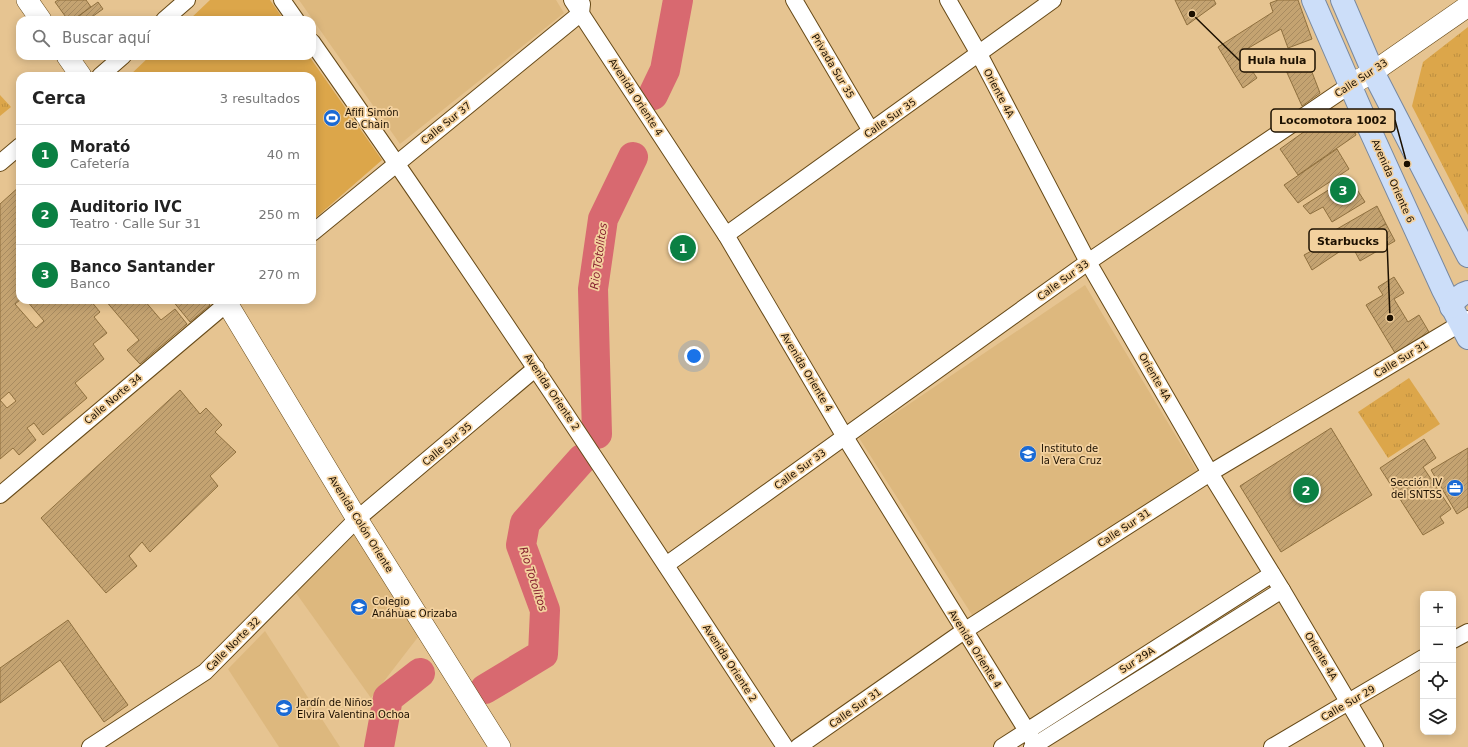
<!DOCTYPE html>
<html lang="es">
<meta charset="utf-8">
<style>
body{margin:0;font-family:"DejaVu Sans",sans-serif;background:#f6f6f6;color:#222}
.controls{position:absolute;right:12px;bottom:12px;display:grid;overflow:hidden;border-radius:8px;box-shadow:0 2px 10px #0003}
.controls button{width:36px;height:36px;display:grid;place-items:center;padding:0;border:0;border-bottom:1px solid #e0e0e0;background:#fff;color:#222;font:20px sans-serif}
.you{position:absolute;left:694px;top:356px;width:14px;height:14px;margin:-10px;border:3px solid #fff;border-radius:50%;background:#1a73e8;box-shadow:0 0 0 6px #1a73e833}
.badge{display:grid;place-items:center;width:26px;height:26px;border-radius:50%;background:#0b8043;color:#fff;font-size:13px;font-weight:700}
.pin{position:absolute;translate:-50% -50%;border:2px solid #fff;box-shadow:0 1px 4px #0006}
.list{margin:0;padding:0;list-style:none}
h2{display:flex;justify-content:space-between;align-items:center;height:52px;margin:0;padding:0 16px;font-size:17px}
h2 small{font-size:13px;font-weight:400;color:#767676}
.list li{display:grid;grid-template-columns:26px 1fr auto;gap:12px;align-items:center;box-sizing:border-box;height:60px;padding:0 16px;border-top:1px solid #e0e0e0}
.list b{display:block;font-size:15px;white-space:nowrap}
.list p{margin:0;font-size:13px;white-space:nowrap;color:#767676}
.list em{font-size:13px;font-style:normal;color:#767676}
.icon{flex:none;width:22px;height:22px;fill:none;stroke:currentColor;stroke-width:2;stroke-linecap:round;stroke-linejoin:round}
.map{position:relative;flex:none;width:1468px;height:747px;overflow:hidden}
.search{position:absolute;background:#fff;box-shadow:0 2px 10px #0003;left:16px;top:16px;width:300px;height:44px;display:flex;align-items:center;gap:10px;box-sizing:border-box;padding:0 14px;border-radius:12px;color:#767676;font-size:15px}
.panel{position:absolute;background:#fff;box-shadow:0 2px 10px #0003;left:16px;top:72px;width:300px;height:232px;border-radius:12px}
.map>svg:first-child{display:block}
.built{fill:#ddb87e}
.grass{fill:url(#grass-tufts)}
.garden{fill:#dca64a}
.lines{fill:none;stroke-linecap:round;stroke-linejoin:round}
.river{stroke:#d86970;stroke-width:30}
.building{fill:url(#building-hatch);stroke:#8f703f}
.minor-casing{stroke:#674a18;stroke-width:18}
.tertiary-casing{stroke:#674a18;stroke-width:22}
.primary-casing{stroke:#78889f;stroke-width:24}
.minor{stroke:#fff;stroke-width:16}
.tertiary{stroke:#fff;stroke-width:21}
.primary{stroke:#ccdef9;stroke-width:22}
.labels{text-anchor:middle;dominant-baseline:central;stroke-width:3.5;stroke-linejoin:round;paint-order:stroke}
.street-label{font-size:10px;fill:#1c1000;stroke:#f3d19e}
.poi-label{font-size:10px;fill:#1c1000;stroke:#f3d19e;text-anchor:start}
.water-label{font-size:11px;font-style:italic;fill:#851f2e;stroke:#f3d19e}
.leader{fill:none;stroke:#1c1000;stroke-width:1.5}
.callout-dot{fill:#1c1000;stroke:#f3d19e;stroke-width:1.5}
.callout{fill:#f3d19e;stroke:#1c1000;stroke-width:1.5}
.callout-label{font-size:11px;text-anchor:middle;font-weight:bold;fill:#1c1000}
</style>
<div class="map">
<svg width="1468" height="747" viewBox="0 0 1468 747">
<defs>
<pattern id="grass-tufts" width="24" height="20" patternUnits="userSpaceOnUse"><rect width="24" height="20" fill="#dca64a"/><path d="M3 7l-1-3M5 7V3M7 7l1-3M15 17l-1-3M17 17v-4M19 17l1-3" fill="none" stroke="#bc8e3f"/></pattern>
<pattern id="building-hatch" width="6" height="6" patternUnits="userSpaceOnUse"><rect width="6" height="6" fill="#c4a371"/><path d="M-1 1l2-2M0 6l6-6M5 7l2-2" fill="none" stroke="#a88b60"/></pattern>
</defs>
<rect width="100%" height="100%" fill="#e6c491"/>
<g class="built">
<path d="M 299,0 L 556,0 L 564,13 L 400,144 Z"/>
<path d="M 1085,285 L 1197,471 L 974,618 L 859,438 Z"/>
<path d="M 357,519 L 425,628 L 371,698 L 291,586 Z"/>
<path d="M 265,631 L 340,747 L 279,747 L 228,669 Z"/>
</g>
<g class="grass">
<path d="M 1468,27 L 1468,215 L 1412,106 L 1423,62 Z"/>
<path d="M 0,95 L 11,107 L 0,116 Z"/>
<path d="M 1409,378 L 1440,424 L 1388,458 L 1358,412 Z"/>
</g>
<g class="garden">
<path d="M 210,0 L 270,0 L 284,20 L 189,20 Z"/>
<path d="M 150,56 L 309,56 L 382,160 L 312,221 L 312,76 L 129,76 Z"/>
</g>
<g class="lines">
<g class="river">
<path d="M 653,95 L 665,70 L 678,0"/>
<path d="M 597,434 L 593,289 L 603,219 L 633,157"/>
<path d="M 485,689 L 543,654 L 545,610 L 521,545 L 525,523 L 582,459"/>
<path d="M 379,747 L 388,698 L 420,673"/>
</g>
</g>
<g class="building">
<path d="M 58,0 L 86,0 L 91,7 L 73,20 L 68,20 L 55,2 Z"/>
<path d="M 1175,0 L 1214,0 L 1216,4 L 1187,25 Z"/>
<path d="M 1278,0 L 1298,0 L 1312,39 L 1288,48 L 1281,29 L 1240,53 L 1257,78 L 1243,88 L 1218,47 L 1273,12 L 1270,3 Z"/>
<path d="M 98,2 L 103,9 L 89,19 L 90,20 L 73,20 Z"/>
<path d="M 1305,54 L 1320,93 L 1302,106 L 1284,66 Z"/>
<path d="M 1333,111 L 1348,117 L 1356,135 L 1298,175 L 1280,149 Z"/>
<path d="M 1337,149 L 1349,169 L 1298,203 L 1284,185 Z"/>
<path d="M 1349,177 L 1365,202 L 1332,222 L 1323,207 L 1310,214 L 1303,206 Z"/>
<path d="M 20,186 L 20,300 L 15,304 L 36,328 L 44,321 L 26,300 L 90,300 L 100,312 L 94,317 L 107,333 L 93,344 L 104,359 L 75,383 L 87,398 L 43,435 L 34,423 L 27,428 L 36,440 L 19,455 L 13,448 L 0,459 L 0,400 L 7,408 L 16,401 L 9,392 L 0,400 L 0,204 Z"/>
<path d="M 1377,206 L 1386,224 L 1351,244 L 1312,270 L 1304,255 L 1319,247 L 1316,241 Z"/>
<path d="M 1386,224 L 1395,241 L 1360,261 L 1351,244 Z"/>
<path d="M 1394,277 L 1404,293 L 1394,299 L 1408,322 L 1419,315 L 1429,332 L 1395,353 L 1366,305 L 1383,295 L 1378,287 Z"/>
<path d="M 105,300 L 144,300 L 161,320 L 175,309 L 187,324 L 140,364 L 127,350 L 139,340 Z"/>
<path d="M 172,300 L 206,300 L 210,305 L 190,322 Z"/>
<path d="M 180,390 L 200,414 L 206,408 L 222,425 L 215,432 L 236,452 L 210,476 L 218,486 L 150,552 L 142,542 L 129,556 L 137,566 L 106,593 L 41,518 Z"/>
<path d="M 1331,428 L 1372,495 L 1281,552 L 1240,486 Z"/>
<path d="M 1424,439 L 1436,458 L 1423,467 L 1451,509 L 1440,517 L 1444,523 L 1423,535 L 1380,468 Z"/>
<path d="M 1468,448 L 1468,507 L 1457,514 L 1431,470 Z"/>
<path d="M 68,620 L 128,705 L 104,722 L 60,660 L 0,703 L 0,668 Z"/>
</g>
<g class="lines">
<defs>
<g id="minor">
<path d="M 282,0 L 296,20"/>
<path d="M 572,0 L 726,235 L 845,437 L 1037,747"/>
<path d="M 794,0 L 871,131"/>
<path d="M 948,0 L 979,54 L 1088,262 L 1210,473 L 1282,590 L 1375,747"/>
<path d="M 164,20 L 187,0"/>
<path d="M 312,42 C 475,274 630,510 785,747"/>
<path d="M 100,76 L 123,56"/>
<path d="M 0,163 L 20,146"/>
<path d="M 312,233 L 581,13 L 582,4"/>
<path d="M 726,235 L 1053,0"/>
<path d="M 0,495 L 231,300"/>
<path d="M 666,565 L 1088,262 L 1350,85"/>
<path d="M 1453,640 L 1468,632"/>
<path d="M 90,747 L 205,672 L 357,519 L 536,368"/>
<path d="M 798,747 L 964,631 L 1210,473 L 1468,319"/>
<path d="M 1002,747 L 1272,574"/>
<path d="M 1032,747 L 1282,590"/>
<path d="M 1272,747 L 1423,658"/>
</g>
<g id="tertiary">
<path d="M 27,0 L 41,20"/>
<path d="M 67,56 L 81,76"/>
<path d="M 1350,85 L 1373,72 L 1468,6"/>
<path d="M 225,300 L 357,519 L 500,747"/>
</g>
<g id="primary">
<path d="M 1313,0 L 1364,117 L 1443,290 L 1468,338"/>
<path d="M 1342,0 L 1373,72 L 1468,256"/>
<path d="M 1451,307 C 1455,300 1460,294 1468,292"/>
</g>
</defs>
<use href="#minor" class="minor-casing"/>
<use href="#tertiary" class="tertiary-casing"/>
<use href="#primary" class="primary-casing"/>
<use href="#minor" class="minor"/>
<use href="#tertiary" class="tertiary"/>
<use href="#primary" class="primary"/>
</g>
<defs>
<symbol id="stadium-disc" viewBox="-11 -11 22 22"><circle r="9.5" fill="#1a6ad5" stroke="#f3d19e"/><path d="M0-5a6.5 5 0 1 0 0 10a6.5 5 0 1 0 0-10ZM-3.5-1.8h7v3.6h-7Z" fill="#fff"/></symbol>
<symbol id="school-disc" viewBox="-11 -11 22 22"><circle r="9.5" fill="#1a6ad5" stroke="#f3d19e"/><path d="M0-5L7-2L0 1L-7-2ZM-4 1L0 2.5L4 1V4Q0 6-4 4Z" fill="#fff"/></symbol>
<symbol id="office-disc" viewBox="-11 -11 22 22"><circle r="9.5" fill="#1a6ad5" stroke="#f3d19e"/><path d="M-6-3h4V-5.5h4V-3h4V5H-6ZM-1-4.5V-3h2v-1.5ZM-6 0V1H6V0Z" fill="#fff"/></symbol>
</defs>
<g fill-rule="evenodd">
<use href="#stadium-disc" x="322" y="108" width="20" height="20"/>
<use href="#school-disc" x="1018" y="444" width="20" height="20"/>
<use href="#office-disc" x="1445" y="478" width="20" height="20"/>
<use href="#school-disc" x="349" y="597" width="20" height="20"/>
<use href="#school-disc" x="274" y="698" width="20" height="20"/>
</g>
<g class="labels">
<g class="street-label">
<text transform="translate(833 66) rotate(59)">Privada Sur 35</text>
<text transform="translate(1361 78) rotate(-33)">Calle Sur 33</text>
<text transform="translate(999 93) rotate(62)">Oriente 4A</text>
<text transform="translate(636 97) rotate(57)">Avenida Oriente 4</text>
<text transform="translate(890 118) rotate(-35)">Calle Sur 35</text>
<text transform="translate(446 123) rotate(-39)">Calle Sur 37</text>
<text transform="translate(1393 181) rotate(66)">Avenida Oriente 6</text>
<text transform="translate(1063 280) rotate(-36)">Calle Sur 33</text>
<text transform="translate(1401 359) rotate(-31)">Calle Sur 31</text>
<text transform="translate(807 372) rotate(59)">Avenida Oriente 4</text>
<text transform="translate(1155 377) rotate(60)">Oriente 4A</text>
<text transform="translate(552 392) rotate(56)">Avenida Oriente 2</text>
<text transform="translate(113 399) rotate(-40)">Calle Norte 34</text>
<text transform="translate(447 444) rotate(-40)">Calle Sur 35</text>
<text transform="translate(800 469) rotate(-36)">Calle Sur 33</text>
<text transform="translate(361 524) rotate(58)">Avenida Colón Oriente</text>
<text transform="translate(1124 528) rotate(-33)">Calle Sur 31</text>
<text transform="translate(233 644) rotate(-45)">Calle Norte 32</text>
<text transform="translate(975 649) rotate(58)">Avenida Oriente 4</text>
<text transform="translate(1321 656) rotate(59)">Oriente 4A</text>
<text transform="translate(1137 660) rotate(-33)">Sur 29A</text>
<text transform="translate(730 663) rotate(57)">Avenida Oriente 2</text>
<text transform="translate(1348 703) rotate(-30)">Calle Sur 29</text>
<text transform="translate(855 708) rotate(-35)">Calle Sur 31</text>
</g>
<g class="poi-label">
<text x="345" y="112">Afifi Simón<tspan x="345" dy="12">de Chain</tspan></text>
<text x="1041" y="448">Instituto de<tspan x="1041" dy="12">la Vera Cruz</tspan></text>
<text x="1442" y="482" text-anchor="end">Sección IV<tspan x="1442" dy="12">del SNTSS</tspan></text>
<text x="372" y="601">Colegio<tspan x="372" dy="12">Anáhuac Orizaba</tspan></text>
<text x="297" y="702">Jardín de Niños<tspan x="297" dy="12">Elvira Valentina Ochoa</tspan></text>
</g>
<g class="water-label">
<text transform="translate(599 256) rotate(-82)">Rio Totolitos</text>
<text transform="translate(533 579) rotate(72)">Rio Totolitos</text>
</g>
</g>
<path class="leader" d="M1192 14L1240 61M1407 164L1395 120M1390 318L1387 241"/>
<g class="callout-dot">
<circle cx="1192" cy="14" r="4"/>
<circle cx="1407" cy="164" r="4"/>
<circle cx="1390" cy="318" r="4"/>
</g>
<g class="callout">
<rect x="1240" y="49" width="75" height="23" rx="4"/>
<rect x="1271" y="109" width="124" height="23" rx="4"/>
<rect x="1309" y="229" width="78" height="23" rx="4"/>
</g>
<g class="callout-label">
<text x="1277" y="64">Hula hula</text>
<text x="1333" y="124">Locomotora 1002</text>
<text x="1348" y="245">Starbucks</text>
</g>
</svg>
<div class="controls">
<button>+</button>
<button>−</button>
<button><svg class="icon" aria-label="locate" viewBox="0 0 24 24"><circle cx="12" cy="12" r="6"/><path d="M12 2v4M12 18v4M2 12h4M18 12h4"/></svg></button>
<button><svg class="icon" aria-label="layers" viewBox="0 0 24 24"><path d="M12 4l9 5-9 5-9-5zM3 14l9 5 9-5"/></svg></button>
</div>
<div class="you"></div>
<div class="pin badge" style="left:683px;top:248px">1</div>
<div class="pin badge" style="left:1306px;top:490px">2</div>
<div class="pin badge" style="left:1343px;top:190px">3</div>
<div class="search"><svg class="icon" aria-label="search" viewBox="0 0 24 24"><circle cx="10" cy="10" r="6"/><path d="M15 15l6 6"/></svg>Buscar aquí</div>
<section class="panel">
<h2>Cerca<small>3 resultados</small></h2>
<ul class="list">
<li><span class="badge">1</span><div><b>Morató</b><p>Cafetería</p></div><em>40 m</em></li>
<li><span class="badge">2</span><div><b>Auditorio IVC</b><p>Teatro · Calle Sur 31</p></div><em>250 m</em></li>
<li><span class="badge">3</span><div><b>Banco Santander</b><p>Banco</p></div><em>270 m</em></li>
</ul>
</section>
</div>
